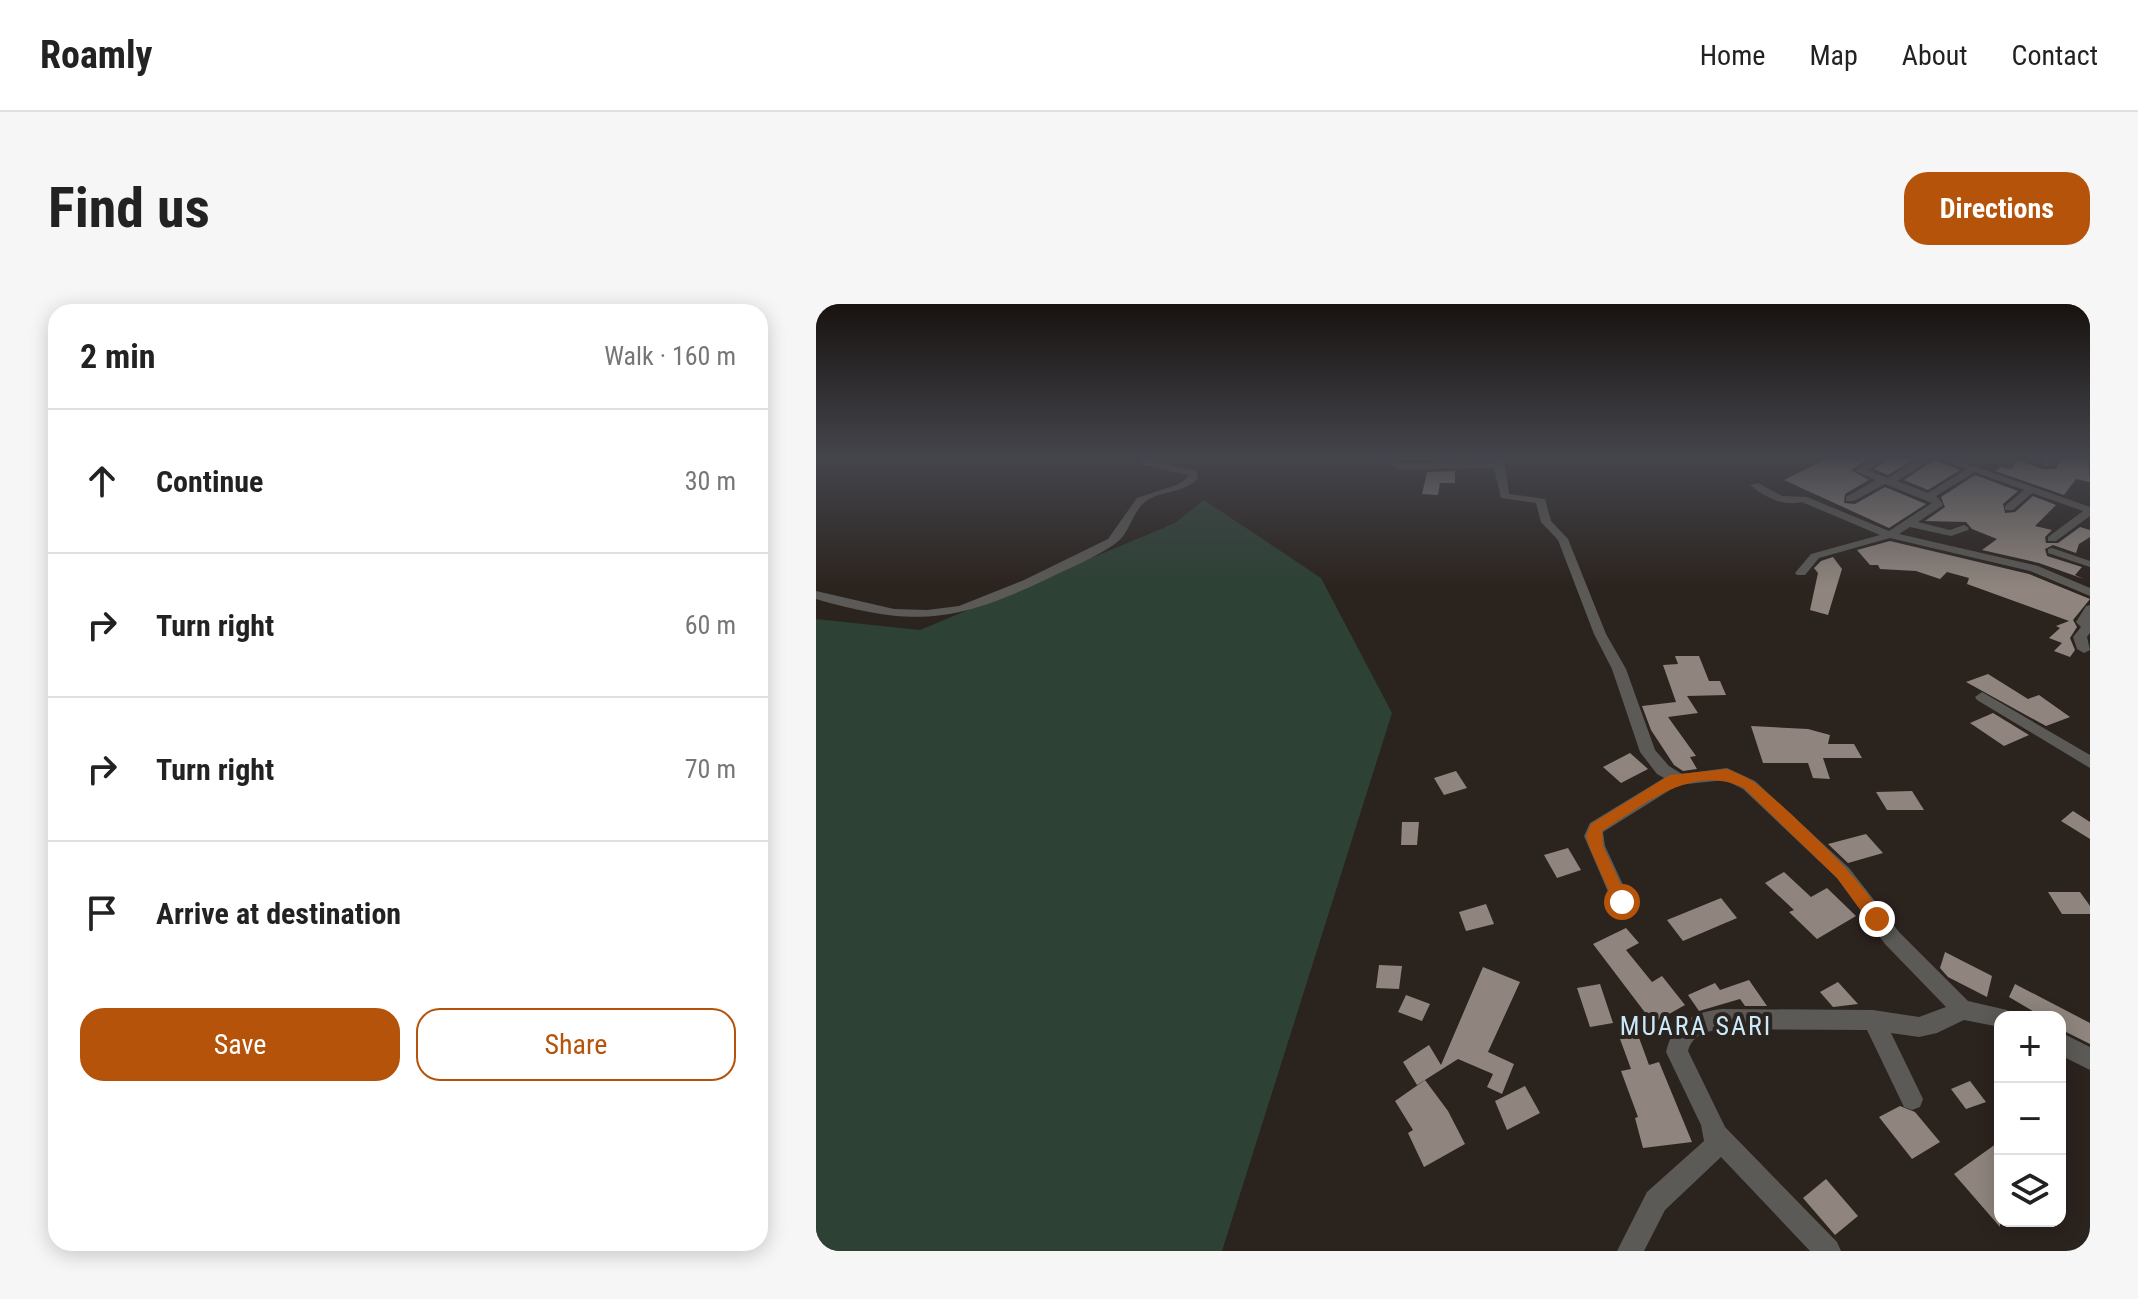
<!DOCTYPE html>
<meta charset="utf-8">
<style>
body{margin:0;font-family:"Roboto Condensed",sans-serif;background:#f6f6f6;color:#222}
.controls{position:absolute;right:24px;bottom:24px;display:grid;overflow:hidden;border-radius:16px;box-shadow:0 4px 20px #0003}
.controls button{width:72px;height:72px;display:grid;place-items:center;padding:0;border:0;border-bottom:2px solid #e0e0e0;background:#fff;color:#222;font:40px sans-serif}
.stop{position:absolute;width:24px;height:24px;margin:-18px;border:6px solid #b45309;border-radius:50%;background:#fff}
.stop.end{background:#b45309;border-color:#fff;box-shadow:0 2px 8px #0008}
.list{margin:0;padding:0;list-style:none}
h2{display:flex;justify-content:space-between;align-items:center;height:104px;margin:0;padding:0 32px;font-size:34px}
h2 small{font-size:26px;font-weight:400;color:#767676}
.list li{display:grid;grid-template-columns:52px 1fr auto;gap:24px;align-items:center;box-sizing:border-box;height:144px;padding:0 32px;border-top:2px solid #e0e0e0}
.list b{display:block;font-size:30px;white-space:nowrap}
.list em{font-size:26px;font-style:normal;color:#767676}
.actions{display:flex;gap:16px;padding:24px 32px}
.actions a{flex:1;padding:18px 0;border:2px solid #b45309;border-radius:24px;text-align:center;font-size:28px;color:#b45309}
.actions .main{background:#b45309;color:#fff}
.icon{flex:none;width:44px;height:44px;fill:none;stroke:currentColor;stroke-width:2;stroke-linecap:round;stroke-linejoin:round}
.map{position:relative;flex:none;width:1274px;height:947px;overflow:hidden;border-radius:24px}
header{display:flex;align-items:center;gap:48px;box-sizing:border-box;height:112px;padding:0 40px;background:#fff;border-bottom:2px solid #e0e0e0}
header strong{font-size:38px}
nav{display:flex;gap:44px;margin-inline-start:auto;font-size:28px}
.intro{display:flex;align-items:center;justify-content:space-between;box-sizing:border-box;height:192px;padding:0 48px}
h1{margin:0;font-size:56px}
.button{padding:20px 36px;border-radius:24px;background:#b45309;color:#fff;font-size:28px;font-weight:700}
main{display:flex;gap:48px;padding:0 48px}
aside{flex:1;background:#fff;border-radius:24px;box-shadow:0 4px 20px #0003}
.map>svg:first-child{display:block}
.green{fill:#2d4134}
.building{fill:#8f857e}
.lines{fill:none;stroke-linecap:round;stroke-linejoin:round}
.minor{fill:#5c5a56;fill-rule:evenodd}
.route{fill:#b45309}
.labels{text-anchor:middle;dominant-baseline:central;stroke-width:8;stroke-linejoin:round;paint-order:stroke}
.near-neighbourhood-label{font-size:26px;letter-spacing:2px;fill:#cae9fa;stroke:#2b231e}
</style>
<header>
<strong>Roamly</strong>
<nav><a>Home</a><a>Map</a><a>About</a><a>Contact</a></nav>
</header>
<div class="intro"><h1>Find us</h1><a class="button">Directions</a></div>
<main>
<aside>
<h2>2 min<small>Walk · 160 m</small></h2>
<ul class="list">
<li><svg class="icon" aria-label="ahead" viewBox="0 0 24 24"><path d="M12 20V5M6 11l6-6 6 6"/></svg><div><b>Continue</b></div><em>30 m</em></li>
<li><svg class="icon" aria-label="right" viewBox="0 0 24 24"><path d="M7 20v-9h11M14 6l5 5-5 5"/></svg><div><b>Turn right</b></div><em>60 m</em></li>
<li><svg class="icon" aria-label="right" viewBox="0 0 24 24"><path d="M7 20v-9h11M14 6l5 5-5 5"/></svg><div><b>Turn right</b></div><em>70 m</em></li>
<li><svg class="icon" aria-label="arrive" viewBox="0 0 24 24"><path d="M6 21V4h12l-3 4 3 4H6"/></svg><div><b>Arrive at destination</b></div></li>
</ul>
<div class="actions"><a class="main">Save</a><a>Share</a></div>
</aside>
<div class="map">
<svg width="1274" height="947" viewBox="0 0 1274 947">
<rect width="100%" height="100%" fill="#2b231e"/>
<path class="green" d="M 388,196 L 505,274 L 576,409 L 406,947 L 0,947 L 0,315 L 104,326 L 359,219 Z"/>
<g class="building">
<path d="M 1016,152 L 1057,152 L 1035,166 L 1053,176 L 1029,190 L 1028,199 L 1039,200 L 1069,183 L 1110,200 L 1073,224 L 968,176 Z"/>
<path d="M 1076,152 L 1103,152 L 1072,171 L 1058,165 Z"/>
<path d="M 1250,152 L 1272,154 L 1274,178 L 1260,175 L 1248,191 L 1179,167 L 1185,163 L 1196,165 L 1201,156 L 1227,165 L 1240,165 L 1245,153 Z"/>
<path d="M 1118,156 L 1144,166 L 1112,186 L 1088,176 Z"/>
<path d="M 639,167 L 639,179 L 624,179 L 622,191 L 606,190 L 611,168 Z"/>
<path d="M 1159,171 L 1202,187 L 1187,200 L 1189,209 L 1199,208 L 1217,192 L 1240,201 L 1219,222 L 1236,226 L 1229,233 L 1230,239 L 1242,239 L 1264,223 L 1274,226 L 1274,233 L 1263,240 L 1260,249 L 1237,241 L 1229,245 L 1231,252 L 1266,263 L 1259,271 L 1268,275 L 1223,259 L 1166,246 L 1181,235 L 1156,225 L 1150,218 L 1109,217 L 1129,203 L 1125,193 Z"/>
<path d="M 1074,237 L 1213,270 L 1274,295 L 1257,316 L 1261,323 L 1254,334 L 1259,346 L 1254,353 L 1238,347 L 1246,339 L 1233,334 L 1244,324 L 1240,322 L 1253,317 L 1151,280 L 1153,274 L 1131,268 L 1124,275 L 1100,267 L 1064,265 L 1062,261 L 1054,261 L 1041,246 Z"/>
<path d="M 1017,253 L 1026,265 L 1012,311 L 994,306 L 1002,269 L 998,264 L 1005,257 Z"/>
<path d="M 859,352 L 883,352 L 893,377 L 904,377 L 910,391 L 871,392 L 882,409 L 852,413 L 880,452 L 874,453 L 881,465 L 867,467 L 858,461 L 835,426 L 826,402 L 860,398 L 847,361 L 862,360 Z"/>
<path d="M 1172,370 L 1212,395 L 1223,391 L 1254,413 L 1230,422 L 1150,378 Z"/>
<path d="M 1177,409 L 1213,431 L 1188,442 L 1154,419 Z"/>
<path d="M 935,422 L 992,425 L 1014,431 L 1012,440 L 1038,440 L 1046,454 L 1007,454 L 1014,475 L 997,474 L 992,459 L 947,459 Z"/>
<path d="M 814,449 L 832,465 L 805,479 L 787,463 Z"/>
<path d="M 640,467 L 651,484 L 628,491 L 618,474 Z"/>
<path d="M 1096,487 L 1108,506 L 1071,506 L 1060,488 Z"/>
<path d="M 1257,507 L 1274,518 L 1274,535 L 1245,517 Z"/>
<path d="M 586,518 L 603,518 L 601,541 L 585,541 Z"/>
<path d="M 1050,530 L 1067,549 L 1032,559 L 1012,540 Z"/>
<path d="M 752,544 L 765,566 L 741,574 L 728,551 Z"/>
<path d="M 968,568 L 995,593 L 1011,584 L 1040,612 L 1001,635 L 973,608 L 978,606 L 949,579 Z"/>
<path d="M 1232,588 L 1264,588 L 1274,602 L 1274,610 L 1246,610 Z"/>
<path d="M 905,594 L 921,614 L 867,637 L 851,616 Z"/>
<path d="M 670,600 L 678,620 L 650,627 L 643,608 Z"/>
<path d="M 810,624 L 823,639 L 810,646 L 836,678 L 846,672 L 869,701 L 837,719 L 777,640 Z"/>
<path d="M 1129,648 L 1176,672 L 1171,693 L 1132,673 L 1124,664 Z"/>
<path d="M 563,661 L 586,662 L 583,685 L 560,684 Z"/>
<path d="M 667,663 L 704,678 L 672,748 L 698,760 L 686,790 L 671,783 L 677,770 L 642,755 L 601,781 L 587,758 L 613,741 L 625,761 Z"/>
<path d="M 933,676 L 951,702 L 929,702 L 924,695 L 883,707 L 872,691 L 899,679 L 904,686 Z"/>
<path d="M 1022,678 L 1042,700 L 1017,703 L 1004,688 Z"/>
<path d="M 784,680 L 797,719 L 774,723 L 761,684 Z"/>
<path d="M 1199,680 L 1274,719 L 1274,740 L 1244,725 L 1244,713 L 1227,713 L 1193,693 Z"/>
<path d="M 590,691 L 614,700 L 606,717 L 582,708 Z"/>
<path d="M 822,731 L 833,761 L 843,758 L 876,838 L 827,844 L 819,814 L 822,813 L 805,767 L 815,765 L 804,735 Z"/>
<path d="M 609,776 L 632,807 L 649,840 L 608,863 L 592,829 L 597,826 L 579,797 Z"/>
<path d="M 1154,777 L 1170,798 L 1150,805 L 1135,785 Z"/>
<path d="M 709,782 L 724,809 L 691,826 L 679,797 Z"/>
<path d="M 1084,802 L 1099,808 L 1124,838 L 1096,855 L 1063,813 Z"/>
<path d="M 1184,837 L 1184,923 L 1138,870 Z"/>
<path d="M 1010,875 L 1042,912 L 1019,931 L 987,894 Z"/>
</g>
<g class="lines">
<g class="minor">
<path d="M 324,152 L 332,152 L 333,156 L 380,167 L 382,174 C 367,191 344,185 328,199 C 315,210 314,229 300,239 C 279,254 253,264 229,276 C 138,319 97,323 0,295 L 0,287 L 78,305 L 111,306 L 143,302 L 208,276 L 292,235 L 321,194 L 363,180 L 372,173 L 372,171 L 325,160 Z"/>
<path d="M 555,152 L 566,152 L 583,159 L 677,158 L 676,152 L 684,152 L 689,161 L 693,190 L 729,195 L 735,217 L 752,235 L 790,330 L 810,365 L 839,446 L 853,462 L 866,470 L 911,464 L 939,477 L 1033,564 L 1083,628 L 1152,697 L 1191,706 L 1195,713 L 1184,713 L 1184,723 L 1148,716 L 1121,729 L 1103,733 L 1075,729 L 1107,795 L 1104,803 L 1096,806 L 1088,803 L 1051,726 L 906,725 C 891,727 876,731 872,747 L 909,823 L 1021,938 L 1025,947 L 994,947 L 905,853 L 849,906 L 828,947 L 801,947 L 831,888 L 888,837 L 885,821 L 850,748 C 856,719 878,708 906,705 L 1057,706 L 1103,713 L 1130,703 L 1069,640 L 1021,574 L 927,485 L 909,476 L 862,481 L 787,528 L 789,542 L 815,598 L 813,604 L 806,606 L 799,604 L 768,532 L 774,519 L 848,474 L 841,470 L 824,448 L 796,365 L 778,330 L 742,236 L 725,218 L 720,199 L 685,194 L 678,164 L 582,165 Z"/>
<path d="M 1062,152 L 1073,152 L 1051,166 L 1072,174 L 1108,152 L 1129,152 L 1274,203 L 1274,212 L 1240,237 L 1232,237 L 1232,233 L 1267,207 L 1216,189 L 1197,206 L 1189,206 L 1189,202 L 1208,186 L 1159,168 L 1120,192 L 1127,200 L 1126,202 L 1102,218 L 1134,226 L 1148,221 L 1153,224 L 1152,226 L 1135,232 L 1094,223 L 1083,230 L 1222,262 L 1274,284 L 1274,292 L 1214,267 L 1074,234 L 1003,254 L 989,271 L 981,271 L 979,269 L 995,250 L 1064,231 L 986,198 C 967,203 949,193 934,181 L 942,179 L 966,192 L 991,193 L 1073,227 L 1116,199 L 1069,180 L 1038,197 L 1030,197 L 1030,193 L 1060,176 L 1038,167 ZM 1118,153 L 1151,165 L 1112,189 L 1081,177 Z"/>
<path d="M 1232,152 L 1242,152 L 1233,162 L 1227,162 L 1225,160 Z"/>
<path d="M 1236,244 L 1274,257 L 1274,263 L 1232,249 L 1232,245 Z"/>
<path d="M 1274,301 L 1274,329 L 1271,333 L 1274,346 L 1268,349 L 1261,345 L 1257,333 L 1265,323 L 1260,318 L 1270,302 Z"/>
<path d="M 1166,388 L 1274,451 L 1274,464 L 1161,396 L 1159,393 Z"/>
<path d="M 1244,728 L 1274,743 L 1274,766 L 1244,751 Z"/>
</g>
</g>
<linearGradient id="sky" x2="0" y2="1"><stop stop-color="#181310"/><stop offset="0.54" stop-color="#44454c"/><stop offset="1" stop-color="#44454c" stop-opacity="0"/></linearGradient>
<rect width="1274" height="284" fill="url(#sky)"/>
<path class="route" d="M 911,465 C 920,469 931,473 939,479 C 961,495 1073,598 1066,620 L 1055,620 L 1021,574 L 928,484 C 876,459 829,500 786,527 L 787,542 L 813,598 L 806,605 L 800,603 L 773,542 L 770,532 L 775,520 L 854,471 Z"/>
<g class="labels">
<g class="near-neighbourhood-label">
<text x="880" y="722">MUARA SARI</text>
</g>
</g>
</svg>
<div class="controls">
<button>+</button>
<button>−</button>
<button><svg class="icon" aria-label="layers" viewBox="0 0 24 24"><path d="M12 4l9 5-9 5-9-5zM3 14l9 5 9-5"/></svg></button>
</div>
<div class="stop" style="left:806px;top:598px"></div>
<div class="stop end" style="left:1061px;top:615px"></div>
</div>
</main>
